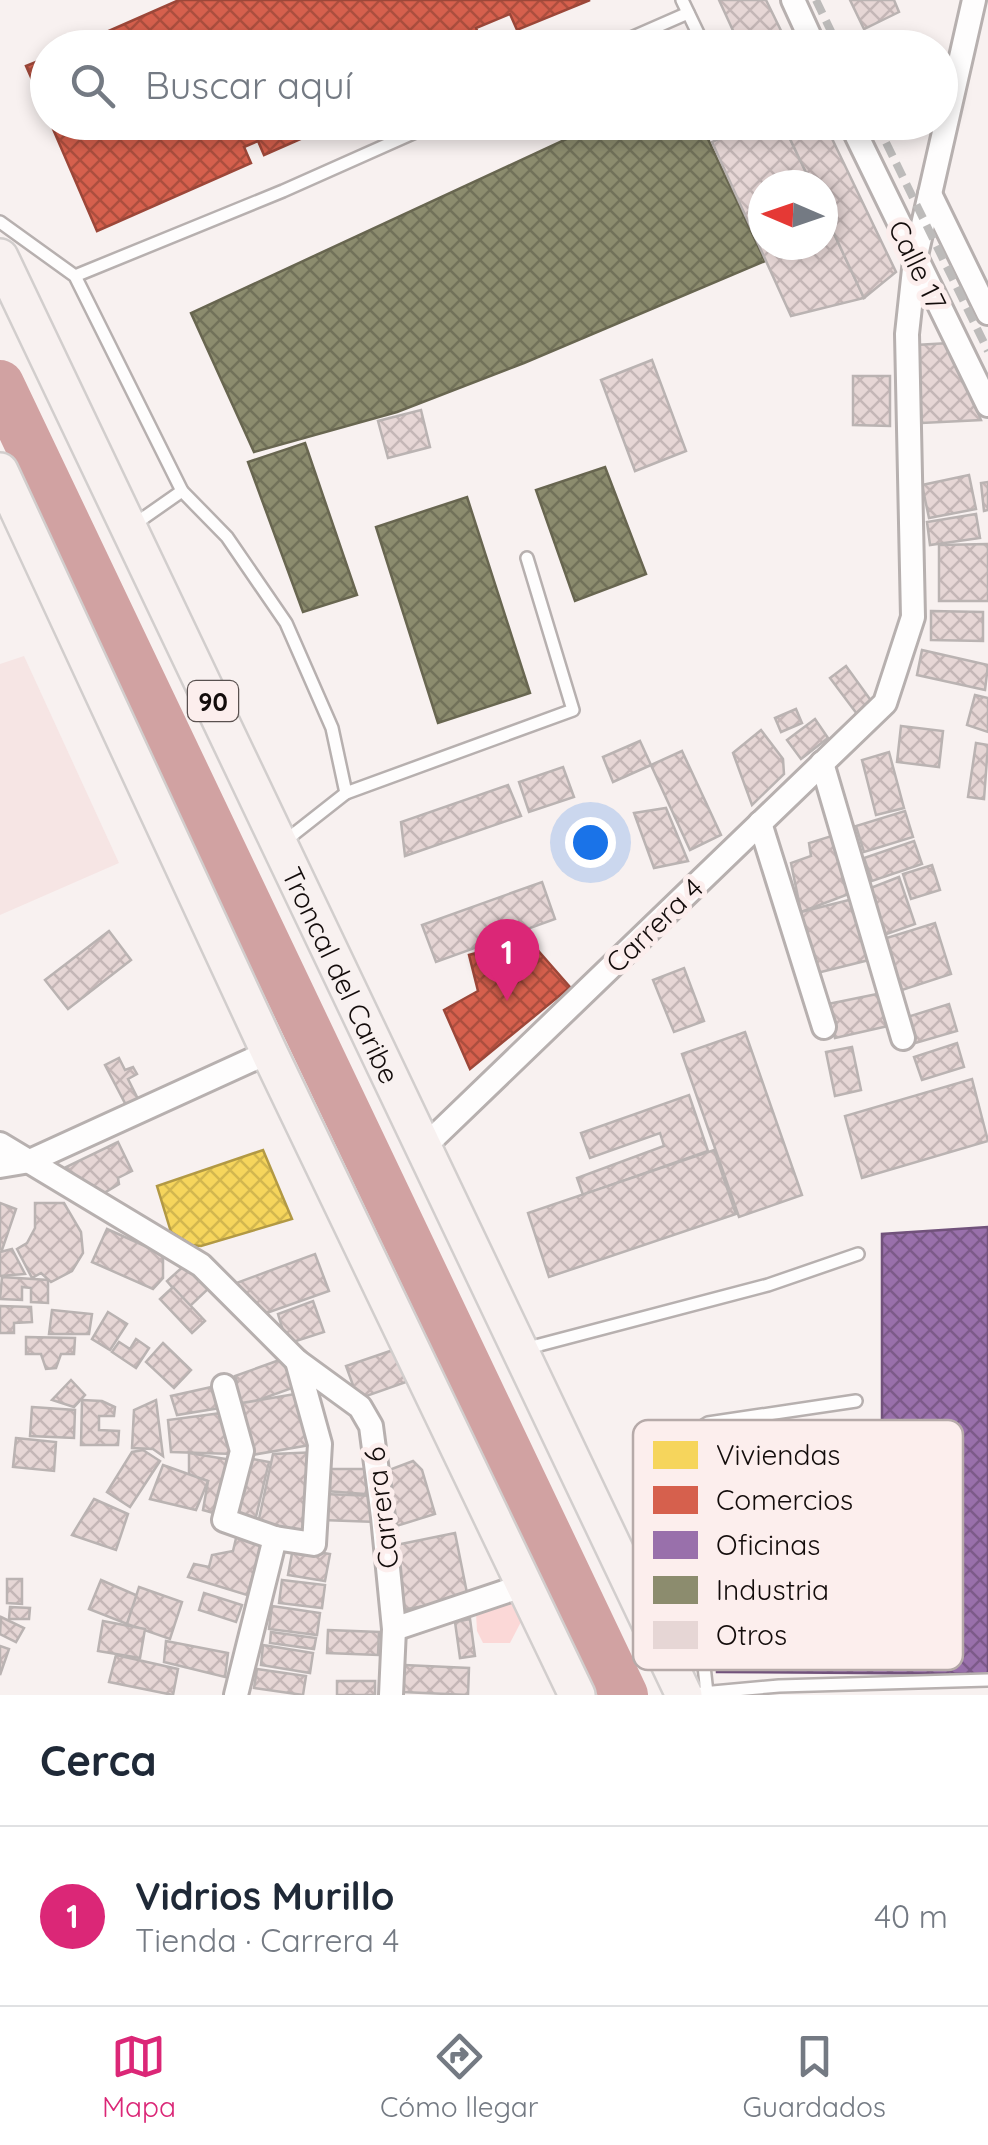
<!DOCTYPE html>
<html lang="es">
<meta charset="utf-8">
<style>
body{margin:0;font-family:Quicksand,sans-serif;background:#f6f6f7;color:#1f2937}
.compass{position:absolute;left:748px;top:170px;width:90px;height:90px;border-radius:50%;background:#fff;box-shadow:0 5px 15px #0003;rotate:272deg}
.you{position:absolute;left:590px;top:842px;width:35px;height:35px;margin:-25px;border:8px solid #fff;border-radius:50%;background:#1a73e8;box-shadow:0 0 0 15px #1a73e833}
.badge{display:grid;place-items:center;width:65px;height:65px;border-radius:50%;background:#db2777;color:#fff;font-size:32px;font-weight:700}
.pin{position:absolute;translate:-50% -82px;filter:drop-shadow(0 2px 5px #0008)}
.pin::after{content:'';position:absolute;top:52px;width:35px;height:30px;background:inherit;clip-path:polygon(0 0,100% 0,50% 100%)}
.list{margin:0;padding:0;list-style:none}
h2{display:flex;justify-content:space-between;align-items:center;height:130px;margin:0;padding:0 40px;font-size:42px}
h2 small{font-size:32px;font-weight:400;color:#747a83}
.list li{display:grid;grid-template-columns:65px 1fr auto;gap:30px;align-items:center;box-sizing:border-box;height:180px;padding:0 40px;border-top:2px solid #e0e1e3}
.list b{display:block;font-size:38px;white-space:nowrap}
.list p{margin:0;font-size:32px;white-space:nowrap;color:#747a83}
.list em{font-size:32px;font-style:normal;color:#747a83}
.icon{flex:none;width:55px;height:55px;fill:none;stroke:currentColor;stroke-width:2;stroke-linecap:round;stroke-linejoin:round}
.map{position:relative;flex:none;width:988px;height:1695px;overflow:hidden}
.search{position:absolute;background:#fff;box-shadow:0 5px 15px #0003;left:30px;right:30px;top:30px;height:110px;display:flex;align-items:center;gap:25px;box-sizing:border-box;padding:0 35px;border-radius:55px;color:#747a83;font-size:38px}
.sheet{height:310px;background:#fff}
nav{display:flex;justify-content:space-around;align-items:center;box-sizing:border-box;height:140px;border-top:2px solid #e0e1e3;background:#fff;font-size:28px;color:#747a83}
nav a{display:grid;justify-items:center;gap:5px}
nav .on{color:#db2777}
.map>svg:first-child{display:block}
.built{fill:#f6e5e4}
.grass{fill:#fbd8d7}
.homes{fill:url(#homes-cross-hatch);stroke:#b29944;stroke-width:2.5}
.shops{fill:url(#shops-cross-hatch);stroke:#9c4739;stroke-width:2.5}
.offices{fill:url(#offices-cross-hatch);stroke:#71527b;stroke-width:2.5}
.industry{fill:url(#industry-cross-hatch);stroke:#686650;stroke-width:2.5}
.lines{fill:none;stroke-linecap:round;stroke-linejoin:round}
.river{stroke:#d1a2a2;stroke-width:48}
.building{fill:url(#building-cross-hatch);stroke:#bab3b2;stroke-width:2.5}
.service-casing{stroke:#b7b0af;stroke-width:16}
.minor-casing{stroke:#b7b0af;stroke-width:28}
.trunk-casing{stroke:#d2cecd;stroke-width:40}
.service{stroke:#fefdfd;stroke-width:11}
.minor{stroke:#fefdfd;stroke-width:22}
.trunk{stroke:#f8f1f0;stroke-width:35}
.rail{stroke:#bdbbba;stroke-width:8;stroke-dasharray:15 8;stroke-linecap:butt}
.labels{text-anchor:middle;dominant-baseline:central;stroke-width:10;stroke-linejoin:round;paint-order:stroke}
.shield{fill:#fceeed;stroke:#59504f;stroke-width:2.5}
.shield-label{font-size:25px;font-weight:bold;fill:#130c0b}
.street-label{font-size:28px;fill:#130c0b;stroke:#fceeed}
.key{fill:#fceeed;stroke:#b6aaa9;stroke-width:2.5}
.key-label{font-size:28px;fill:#130c0b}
</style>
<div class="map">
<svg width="988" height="1695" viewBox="0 0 988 1695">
<defs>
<pattern id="homes-cross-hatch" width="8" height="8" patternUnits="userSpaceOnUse" patternTransform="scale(2.5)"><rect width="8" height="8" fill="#f6d55c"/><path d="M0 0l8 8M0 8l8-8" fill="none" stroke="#d2b64f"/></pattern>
<pattern id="shops-cross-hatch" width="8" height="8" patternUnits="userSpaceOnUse" patternTransform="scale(2.5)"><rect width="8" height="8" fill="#d6604d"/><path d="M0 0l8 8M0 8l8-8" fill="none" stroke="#ac4e3e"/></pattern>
<pattern id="offices-cross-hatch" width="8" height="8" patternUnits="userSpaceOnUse" patternTransform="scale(2.5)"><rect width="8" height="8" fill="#9970ab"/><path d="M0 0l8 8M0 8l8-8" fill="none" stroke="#7c5a89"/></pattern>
<pattern id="industry-cross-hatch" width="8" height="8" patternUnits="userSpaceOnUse" patternTransform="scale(2.5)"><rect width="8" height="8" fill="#8c8c6e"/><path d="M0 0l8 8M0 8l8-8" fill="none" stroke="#717159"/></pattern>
<pattern id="building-cross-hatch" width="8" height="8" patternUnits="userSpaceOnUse" patternTransform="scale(2.5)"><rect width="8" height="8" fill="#e6d6d5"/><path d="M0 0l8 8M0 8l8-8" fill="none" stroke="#c4b6b6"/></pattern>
</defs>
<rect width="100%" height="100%" fill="#f8f1f0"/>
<path class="built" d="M 24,656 L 119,863 L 0,915 L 0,664 Z"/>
<path class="grass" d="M 511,1597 L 523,1618 L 510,1643 L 483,1643 L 477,1631 L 476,1613 Z"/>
<path class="homes" d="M 263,1150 L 292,1219 L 201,1246 L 192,1245 L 171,1232 L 157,1186 Z"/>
<g class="shops">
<path d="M 179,0 L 590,0 L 517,30 L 510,14 L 476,28 L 484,48 L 70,48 Z"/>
<path d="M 48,57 L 48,116 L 26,66 Z"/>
<path d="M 50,122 L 339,122 L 264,155 L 258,141 L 244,147 L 251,163 L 97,231 Z"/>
<path d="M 528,939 L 570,987 L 470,1069 L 444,1010 L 478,991 L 469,955 Z"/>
</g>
<path class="offices" d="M 988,1227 L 988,1674 L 717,1672 L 712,1444 L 882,1444 L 882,1234 Z"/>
<g class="industry">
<path d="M 603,122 L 700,122 L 765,261 L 524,363 L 397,412 L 254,452 L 191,313 Z"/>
<path d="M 305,443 L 357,595 L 303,612 L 248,462 Z"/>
<path d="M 605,467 L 646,574 L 575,601 L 536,490 Z"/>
<path d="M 467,497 L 530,693 L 438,723 L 376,527 Z"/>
</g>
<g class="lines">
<path class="river" d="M 0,384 L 624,1695"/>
</g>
<g class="building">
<path d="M 719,0 L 766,0 L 789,47 L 741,48 Z"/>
<path d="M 850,0 L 894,0 L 899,12 L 864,29 Z"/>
<path d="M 754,122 L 782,122 L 812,185 L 763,185 L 763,245 L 823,245 L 823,210 L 864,298 L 791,316 L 712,142 Z"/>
<path d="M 782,122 L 824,122 L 896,272 L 864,298 L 823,210 L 823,185 L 812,185 Z"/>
<path d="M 949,343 L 981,420 L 922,423 L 916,345 Z"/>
<path d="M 652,360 L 686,451 L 635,471 L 601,380 Z"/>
<path d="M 853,376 L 890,376 L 890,426 L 853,425 Z"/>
<path d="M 421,410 L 430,447 L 388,458 L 378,421 Z"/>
<path d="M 969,475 L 976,509 L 929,518 L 922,485 Z"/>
<path d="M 988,482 L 988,510 L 984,511 L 981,483 Z"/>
<path d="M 976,514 L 980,538 L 930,545 L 927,522 Z"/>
<path d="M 988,544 L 988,601 L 939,601 L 939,545 Z"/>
<path d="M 931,611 L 983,612 L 983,641 L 931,640 Z"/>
<path d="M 922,650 L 988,665 L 985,690 L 917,675 Z"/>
<path d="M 846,666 L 872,702 L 857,714 L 830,678 Z"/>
<path d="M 975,695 L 988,698 L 988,732 L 967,725 Z"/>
<path d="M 796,709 L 802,723 L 781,732 L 775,718 Z"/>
<path d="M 815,719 L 828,738 L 801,759 L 787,740 Z"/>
<path d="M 901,726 L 943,731 L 939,767 L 897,762 Z"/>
<path d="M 761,730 L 783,759 L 784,774 L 752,805 L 733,753 Z"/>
<path d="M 640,741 L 651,765 L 613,782 L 603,757 Z"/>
<path d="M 976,743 L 988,745 L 984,799 L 968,797 Z"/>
<path d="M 682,751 L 721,835 L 690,850 L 651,765 Z"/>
<path d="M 889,752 L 904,808 L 876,815 L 862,760 Z"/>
<path d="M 563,767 L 574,797 L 529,812 L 519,782 Z"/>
<path d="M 508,785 L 521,816 L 405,856 L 401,822 Z"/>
<path d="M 666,808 L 688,861 L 654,868 L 634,813 Z"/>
<path d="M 905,811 L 913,837 L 864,852 L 856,826 Z"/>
<path d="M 838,834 L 854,892 L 801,912 L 791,863 L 811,856 L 809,843 Z"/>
<path d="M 914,841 L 922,864 L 872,881 L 864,858 Z"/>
<path d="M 932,865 L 940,890 L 911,899 L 903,874 Z"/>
<path d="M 899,877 L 915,924 L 884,935 L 868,889 Z"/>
<path d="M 542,882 L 555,919 L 436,962 L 422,925 Z"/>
<path d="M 857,898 L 873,959 L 817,973 L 801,912 Z"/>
<path d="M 935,923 L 951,974 L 896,992 L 880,940 Z"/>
<path d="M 109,931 L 131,960 L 68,1009 L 45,980 Z"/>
<path d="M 684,968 L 704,1021 L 674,1032 L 653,980 Z"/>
<path d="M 882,993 L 888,1026 L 835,1038 L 828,1004 Z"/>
<path d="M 949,1004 L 957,1031 L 912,1044 L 904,1018 Z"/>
<path d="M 745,1032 L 802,1195 L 739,1217 L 682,1054 Z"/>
<path d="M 957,1043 L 964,1067 L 922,1080 L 914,1057 Z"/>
<path d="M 852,1047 L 861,1090 L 835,1096 L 826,1052 Z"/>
<path d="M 119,1058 L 125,1070 L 133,1067 L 137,1074 L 128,1079 L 138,1099 L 126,1105 L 105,1065 Z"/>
<path d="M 972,1079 L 988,1141 L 862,1178 L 845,1116 Z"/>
<path d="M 689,1095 L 708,1151 L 583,1195 L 577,1178 L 664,1146 L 660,1133 L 590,1158 L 581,1133 Z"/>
<path d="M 118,1142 L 132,1171 L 118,1178 L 119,1184 L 99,1196 L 73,1182 L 66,1167 Z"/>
<path d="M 714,1150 L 736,1214 L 549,1277 L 528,1213 Z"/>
<path d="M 0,1203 L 16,1209 L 2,1250 L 0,1249 Z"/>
<path d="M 35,1203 L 64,1203 L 81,1232 L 83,1253 L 72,1271 L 51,1282 L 41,1273 L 32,1278 L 17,1249 L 27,1243 L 35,1228 Z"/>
<path d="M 107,1229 L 163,1254 L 163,1278 L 153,1289 L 92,1262 Z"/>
<path d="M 12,1249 L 25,1274 L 0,1276 L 0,1252 Z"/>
<path d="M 315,1254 L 329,1291 L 258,1316 L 231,1285 Z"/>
<path d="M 186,1264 L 208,1289 L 189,1307 L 167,1281 Z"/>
<path d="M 2,1277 L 48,1280 L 48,1303 L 31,1302 L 31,1288 L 22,1287 L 22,1300 L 0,1299 Z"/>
<path d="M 173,1287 L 205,1321 L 192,1333 L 160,1299 Z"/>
<path d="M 313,1301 L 324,1332 L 287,1344 L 278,1314 Z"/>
<path d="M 0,1306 L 31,1307 L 32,1322 L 14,1323 L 14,1333 L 0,1333 Z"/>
<path d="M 52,1310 L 92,1314 L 89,1334 L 49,1334 Z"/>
<path d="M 108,1312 L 127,1324 L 110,1350 L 92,1339 Z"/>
<path d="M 26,1337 L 75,1338 L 74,1354 L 61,1354 L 56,1368 L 46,1369 L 41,1354 L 26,1354 Z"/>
<path d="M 136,1339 L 149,1348 L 136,1368 L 112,1352 L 119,1342 L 130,1349 Z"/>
<path d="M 163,1343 L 191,1370 L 174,1388 L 146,1362 Z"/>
<path d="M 402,1347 L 409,1381 L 358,1399 L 346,1366 Z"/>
<path d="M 288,1357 L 295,1387 L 236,1408 L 228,1385 L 237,1382 L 235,1376 Z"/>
<path d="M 71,1380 L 85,1395 L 74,1407 L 52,1400 Z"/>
<path d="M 216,1386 L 226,1407 L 177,1415 L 171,1396 Z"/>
<path d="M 307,1392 L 316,1444 L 246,1456 L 236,1404 Z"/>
<path d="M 82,1400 L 102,1401 L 115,1407 L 114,1416 L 99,1416 L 99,1430 L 119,1431 L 118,1445 L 81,1445 Z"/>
<path d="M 156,1400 L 163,1456 L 153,1449 L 132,1448 L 134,1410 Z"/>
<path d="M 32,1407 L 75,1410 L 74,1438 L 30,1436 Z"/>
<path d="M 229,1412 L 233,1454 L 171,1452 L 168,1420 Z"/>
<path d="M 16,1438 L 56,1442 L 54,1471 L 13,1467 Z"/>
<path d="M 143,1450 L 160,1461 L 130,1507 L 107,1492 L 132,1452 Z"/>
<path d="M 319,1452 L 314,1534 L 257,1528 L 273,1454 Z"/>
<path d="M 189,1453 L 232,1460 L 217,1514 L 203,1510 L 208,1481 L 189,1475 Z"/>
<path d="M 247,1458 L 269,1462 L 255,1521 L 231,1515 Z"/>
<path d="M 413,1461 L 422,1470 L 435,1514 L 390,1528 L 381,1473 Z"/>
<path d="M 163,1465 L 208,1481 L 196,1510 L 150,1499 Z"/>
<path d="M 324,1469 L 372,1469 L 373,1475 L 365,1494 L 326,1491 Z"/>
<path d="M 324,1494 L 377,1496 L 376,1522 L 323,1520 Z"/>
<path d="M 94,1499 L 128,1514 L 116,1550 L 72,1535 Z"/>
<path d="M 455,1533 L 468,1598 L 402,1610 L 391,1546 Z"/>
<path d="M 237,1534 L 263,1542 L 247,1595 L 188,1577 L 194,1564 L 209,1567 L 212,1555 L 233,1551 Z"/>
<path d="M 293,1548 L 330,1554 L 325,1581 L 288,1575 Z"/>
<path d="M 7,1579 L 22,1579 L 22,1604 L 7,1603 Z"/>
<path d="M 101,1580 L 138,1596 L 127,1624 L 89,1609 Z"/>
<path d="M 282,1580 L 325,1585 L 322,1608 L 279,1603 Z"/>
<path d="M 139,1587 L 182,1602 L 170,1639 L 127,1624 Z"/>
<path d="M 204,1593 L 242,1605 L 236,1622 L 199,1610 Z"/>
<path d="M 272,1606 L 320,1613 L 317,1635 L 269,1629 Z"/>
<path d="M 10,1607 L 30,1608 L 29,1619 L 9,1619 Z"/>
<path d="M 1,1617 L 24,1628 L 16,1642 L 0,1634 Z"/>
<path d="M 470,1619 L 475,1656 L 460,1658 L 455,1622 Z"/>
<path d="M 103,1621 L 145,1629 L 140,1658 L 98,1651 Z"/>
<path d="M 328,1630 L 379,1632 L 378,1655 L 327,1653 Z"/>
<path d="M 271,1632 L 316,1638 L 314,1649 L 270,1643 Z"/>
<path d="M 166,1641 L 228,1653 L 225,1677 L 164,1662 Z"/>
<path d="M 263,1645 L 313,1653 L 310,1673 L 261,1665 Z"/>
<path d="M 0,1646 L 9,1649 L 0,1675 Z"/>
<path d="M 116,1655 L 178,1669 L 173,1695 L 109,1682 Z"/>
<path d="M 404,1665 L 469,1668 L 468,1695 L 403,1692 Z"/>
<path d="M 257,1669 L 306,1676 L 303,1695 L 254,1688 Z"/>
<rect x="337" y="1681" width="38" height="14"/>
</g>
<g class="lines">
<defs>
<g id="service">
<path d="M 682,0 L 705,48"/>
<path d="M 608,48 L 688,13"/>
<path d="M 0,222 L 75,276 L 182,491 L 227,537 L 286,623 L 332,728 L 346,793 L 285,841"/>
<path d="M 75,276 L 283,191 L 438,122"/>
<path d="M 132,526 L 182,491"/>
<path d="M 346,793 L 573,710 L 527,558"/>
<path d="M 524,1349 L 768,1285 L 858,1254"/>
<path d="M 702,1693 L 779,1686 L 988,1680"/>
<path d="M 707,1693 L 699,1621 L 697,1430 L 708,1423 L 856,1401"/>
</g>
<g id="minor">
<path d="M 793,0 L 815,48"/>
<path d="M 850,122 L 988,405"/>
<path d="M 930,194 L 988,313"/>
<path d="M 822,763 L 903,1038"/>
<path d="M 760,823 L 824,1027"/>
<path d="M 0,1144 L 201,1265 L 297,1361 L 360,1407 L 371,1426 L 383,1517 L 394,1629 L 391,1695"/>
<path d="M 423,1148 L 885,703 L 913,617 L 907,334 L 915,260 L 974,0"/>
<path d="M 0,1166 L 30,1161 L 269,1052"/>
<path d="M 224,1386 L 242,1451 L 224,1520 L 275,1538 L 314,1544 L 320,1444 L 297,1361"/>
<path d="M 394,1629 L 525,1585"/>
<path d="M 236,1695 L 275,1538"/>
</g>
<g id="trunk">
<path id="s1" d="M 0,257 L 684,1695"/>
<path d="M 0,471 L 269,1052 L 577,1695"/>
</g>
</defs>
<use href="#service" class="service-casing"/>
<use href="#minor" class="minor-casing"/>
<use href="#trunk" class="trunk-casing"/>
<use href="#service" class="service"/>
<use href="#minor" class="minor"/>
<use href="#trunk" class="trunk"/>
<g class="rail">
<path d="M 816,0 L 839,48"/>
<path d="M 876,122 L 988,351"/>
</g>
</g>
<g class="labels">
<rect class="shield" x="188" y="681" width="50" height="40" rx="8"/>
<g class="shield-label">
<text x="213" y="701">90</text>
</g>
<g class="street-label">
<text transform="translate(918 265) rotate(64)">Calle 17</text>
<text transform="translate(654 925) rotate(-44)">Carrera 4</text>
<text stroke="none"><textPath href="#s1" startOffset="795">Troncal del Caribe</textPath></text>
<text transform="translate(381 1508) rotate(-97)">Carrera 6</text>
</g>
</g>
<rect x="633" y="1420" width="330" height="250" rx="15" class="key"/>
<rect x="653" y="1441" width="45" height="28" fill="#f6d55c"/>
<rect x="653" y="1486" width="45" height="28" fill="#d6604d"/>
<rect x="653" y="1531" width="45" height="28" fill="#9970ab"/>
<rect x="653" y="1576" width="45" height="28" fill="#8c8c6e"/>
<rect x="653" y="1621" width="45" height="28" fill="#e6d6d5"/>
<g class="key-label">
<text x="716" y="1465">Viviendas</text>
<text x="716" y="1510">Comercios</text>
<text x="716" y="1555">Oficinas</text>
<text x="716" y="1600">Industria</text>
<text x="716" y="1645">Otros</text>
</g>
</svg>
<svg class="compass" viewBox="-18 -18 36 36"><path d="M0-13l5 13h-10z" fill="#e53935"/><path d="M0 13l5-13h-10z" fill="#747a83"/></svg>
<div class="you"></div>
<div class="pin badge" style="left:507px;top:1001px">1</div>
<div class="search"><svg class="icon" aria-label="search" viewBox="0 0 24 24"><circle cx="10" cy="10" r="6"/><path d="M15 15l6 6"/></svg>Buscar aquí</div>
</div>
<section class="sheet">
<h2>Cerca<small></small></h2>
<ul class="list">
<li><span class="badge">1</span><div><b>Vidrios Murillo</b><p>Tienda · Carrera 4</p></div><em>40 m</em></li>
</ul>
</section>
<nav>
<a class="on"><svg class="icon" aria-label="map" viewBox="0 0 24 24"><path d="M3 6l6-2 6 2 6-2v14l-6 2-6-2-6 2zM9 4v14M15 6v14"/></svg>Mapa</a>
<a><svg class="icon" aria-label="directions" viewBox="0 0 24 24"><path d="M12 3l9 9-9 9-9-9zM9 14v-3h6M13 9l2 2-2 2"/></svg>Cómo llegar</a>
<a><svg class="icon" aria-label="saved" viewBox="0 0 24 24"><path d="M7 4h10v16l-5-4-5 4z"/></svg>Guardados</a>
</nav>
